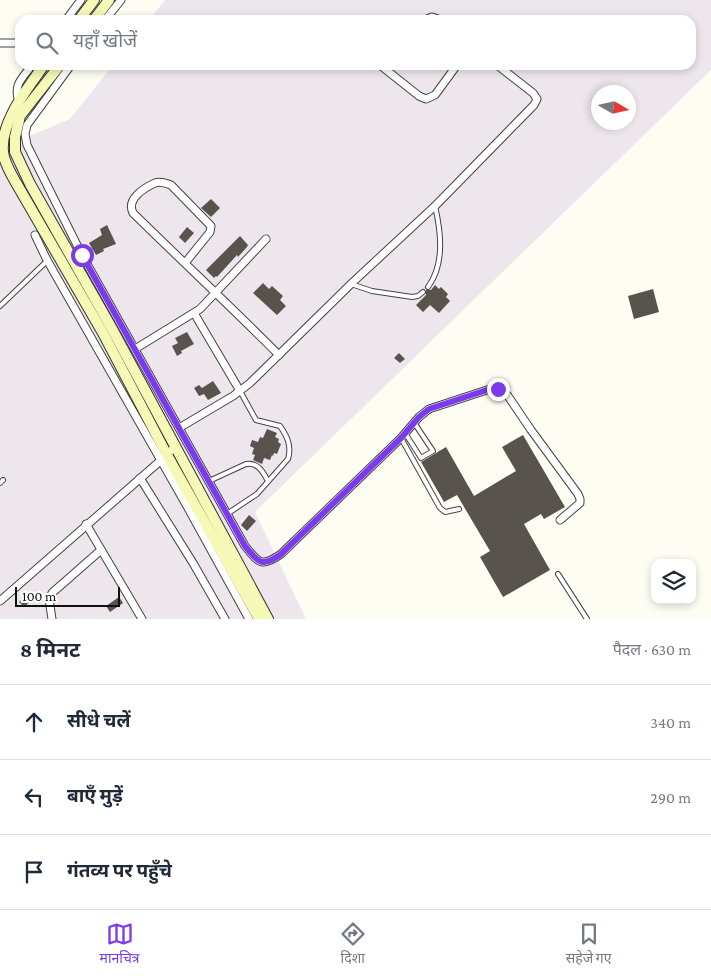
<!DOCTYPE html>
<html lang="hi">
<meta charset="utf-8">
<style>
body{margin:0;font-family:"Crimson Pro","Noto Sans Devanagari",serif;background:#f6f6f7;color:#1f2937}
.controls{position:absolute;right:15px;bottom:15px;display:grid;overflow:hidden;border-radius:10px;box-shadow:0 2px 8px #0003}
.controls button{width:45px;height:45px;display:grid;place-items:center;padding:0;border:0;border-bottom:1px solid #e0e1e3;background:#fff;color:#1f2937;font:25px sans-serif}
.compass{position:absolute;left:591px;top:85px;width:45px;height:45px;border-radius:50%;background:#fff;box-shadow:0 2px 8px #0003;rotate:99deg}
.scale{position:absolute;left:15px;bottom:12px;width:105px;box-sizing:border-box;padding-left:5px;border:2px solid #101010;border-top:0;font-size:14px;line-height:18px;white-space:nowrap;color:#101010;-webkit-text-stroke:4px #fff;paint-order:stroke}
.stop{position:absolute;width:15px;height:15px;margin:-11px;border:4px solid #7c3aed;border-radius:50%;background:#fff}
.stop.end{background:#7c3aed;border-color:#fff;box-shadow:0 1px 5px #0008}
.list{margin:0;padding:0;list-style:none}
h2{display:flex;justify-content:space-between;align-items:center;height:65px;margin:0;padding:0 20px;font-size:21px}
h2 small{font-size:16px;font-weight:400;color:#747a83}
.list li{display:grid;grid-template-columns:32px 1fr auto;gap:15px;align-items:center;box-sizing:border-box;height:75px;padding:0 20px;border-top:1px solid #e0e1e3}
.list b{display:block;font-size:19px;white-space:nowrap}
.list em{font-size:16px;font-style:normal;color:#747a83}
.icon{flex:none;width:28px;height:28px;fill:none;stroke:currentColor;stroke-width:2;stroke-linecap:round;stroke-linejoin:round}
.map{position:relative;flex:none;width:711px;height:619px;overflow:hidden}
.search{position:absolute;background:#fff;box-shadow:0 2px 8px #0003;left:15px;right:15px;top:15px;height:55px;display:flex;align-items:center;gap:12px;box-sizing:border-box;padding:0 18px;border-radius:15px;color:#747a83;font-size:19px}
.sheet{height:290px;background:#fff}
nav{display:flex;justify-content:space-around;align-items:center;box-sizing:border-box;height:70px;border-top:1px solid #e0e1e3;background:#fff;font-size:14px;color:#747a83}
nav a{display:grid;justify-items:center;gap:2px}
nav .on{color:#7c3aed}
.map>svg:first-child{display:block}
.industrial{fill:#eee6ed;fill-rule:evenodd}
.building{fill:#58534d}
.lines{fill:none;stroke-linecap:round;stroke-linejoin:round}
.lane-casing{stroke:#434343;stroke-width:6}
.street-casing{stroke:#434343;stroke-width:9}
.secondary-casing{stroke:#323232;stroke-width:12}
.lane{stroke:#fff;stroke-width:4}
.street{stroke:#fff;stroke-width:7}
.secondary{stroke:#f6f8b5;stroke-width:10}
.route{stroke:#7c3aed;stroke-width:6}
</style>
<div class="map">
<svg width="711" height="619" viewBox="0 0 711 619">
<rect width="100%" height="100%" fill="#fefdf4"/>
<path class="industrial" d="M 165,0 L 711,0 L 711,70 L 255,512 L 306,619 L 0,619 L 0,148 L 70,119 L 113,65 L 691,65 L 691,20 L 149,20 ZM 598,92 L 628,92 L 628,122 L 598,122 Z"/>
<g class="building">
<path d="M 211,199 L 220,208 L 211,217 L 201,208 Z"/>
<path d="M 107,225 L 116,244 L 103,249 L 104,251 L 96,255 L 89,243 L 102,235 L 100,229 Z"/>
<path d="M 187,227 L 194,233 L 185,243 L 179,237 Z"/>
<path d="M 240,236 L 248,245 L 247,247 L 238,257 L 237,255 L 217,277 L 216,276 L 214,278 L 206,270 Z"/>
<path d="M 263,283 L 269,289 L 272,286 L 283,296 L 280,300 L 286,306 L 277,315 L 253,293 Z"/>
<path d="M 435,285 L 439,289 L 441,287 L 448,294 L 446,297 L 450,301 L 439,313 L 430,305 L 423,312 L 416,305 L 426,295 L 426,290 L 431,290 Z"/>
<path d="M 653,289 L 659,312 L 634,319 L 628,296 Z"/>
<path d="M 187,332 L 194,344 L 181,351 L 182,353 L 177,356 L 172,346 L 178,343 L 175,338 Z"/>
<path d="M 399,353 L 405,359 L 400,363 L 394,358 Z"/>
<path d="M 213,381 L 221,393 L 208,400 L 204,394 L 199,396 L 194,388 L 199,385 L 202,388 Z"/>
<path d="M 267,429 L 277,433 L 275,437 L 279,439 L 278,442 L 281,444 L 277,454 L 274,453 L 273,456 L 272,455 L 270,460 L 264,458 L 262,464 L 253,460 L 255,455 L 252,454 L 254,448 L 250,446 L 252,440 L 258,442 L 260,437 L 263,438 Z"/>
<path d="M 523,435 L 565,507 L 544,519 L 541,514 L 524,524 L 550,570 L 503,597 L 480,557 L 490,551 L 457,495 L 444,502 L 421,462 L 446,447 L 474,496 L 516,471 L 502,447 Z"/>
<path d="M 249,515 L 256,521 L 247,531 L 241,525 Z"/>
<path d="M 28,594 L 33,599 L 24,607 L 19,602 Z"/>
<path d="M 119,597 L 123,603 L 110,612 L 106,606 Z"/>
</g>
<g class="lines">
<defs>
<g id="lane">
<path d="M 351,284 L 372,291 L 412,297 L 418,296 L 423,292"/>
<path d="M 428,287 C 445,264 441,232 435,206"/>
<path d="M 0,306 L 47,261"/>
<path d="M 405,433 L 421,458 L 433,451 L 415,424"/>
<path d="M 401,438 L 440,508 L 445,512 L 459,509"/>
<path d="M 209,481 L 246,464 C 258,462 263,472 268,481"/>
<path d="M 0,483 L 3,480"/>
<path d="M 227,514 L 257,494 L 288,459 C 292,446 287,436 280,426 L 256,420 L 240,391"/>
<path d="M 558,574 L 587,619"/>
</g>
<g id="street">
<path d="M 66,20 L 81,0"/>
<path d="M 105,20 L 121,0"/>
<path d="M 425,20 L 432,17 L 441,20"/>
<path d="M 0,43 L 20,43"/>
<path d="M 71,65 L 27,125 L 25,134 L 27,145 L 82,255 L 245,546 C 259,563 261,568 281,554 L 401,438 L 419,417 L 429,409 L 490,389 L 502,390 L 508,396 L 531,430 L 578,494 L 580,499 L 580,503 L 560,520"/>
<path d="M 380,65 L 419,96 L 426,99 L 435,95 L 457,65"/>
<path d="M 19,102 C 13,84 22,79 32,65"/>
<path d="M 35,235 L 47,260 L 188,508 L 249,619"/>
<path d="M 185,263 L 210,232 L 211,226 L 171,185 C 166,183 160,181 155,183 C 144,188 126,199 133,213 C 181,260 231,307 279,355"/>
<path d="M 194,313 L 240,391"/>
<path d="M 135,349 L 200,309 L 266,239"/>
<path d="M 179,428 L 233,396 L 250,383 L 353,282 L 436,205 L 534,105 L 537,99 L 533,93 L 497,65"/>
<path d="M 140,478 L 193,563 L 225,619"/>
<path d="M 86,524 L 142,619"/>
<path d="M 0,601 L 167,455 L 175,446"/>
<path d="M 52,619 L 49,599 L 52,593 L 101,550"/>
</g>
<g id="secondary">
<path d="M 79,20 L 94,0"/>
<path d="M 94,20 L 109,0"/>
<path d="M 44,65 C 28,88 0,122 3,152 C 4,162 10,172 15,181 L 103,333 L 167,455 L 259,619"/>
<path d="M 60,65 L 20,116 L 15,137 L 15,152 L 30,184 L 111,327 L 268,619"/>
</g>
</defs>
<use href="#lane" class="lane-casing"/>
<use href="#street" class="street-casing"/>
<use href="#secondary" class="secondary-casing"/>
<use href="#lane" class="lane"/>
<use href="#street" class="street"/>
<use href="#secondary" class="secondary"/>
</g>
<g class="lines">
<path class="route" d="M 82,255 L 245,546 C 259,563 262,568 281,554 L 401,438 L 419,417 L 429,409 L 490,389 L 498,389"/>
</g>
</svg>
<div class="controls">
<button><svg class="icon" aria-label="layers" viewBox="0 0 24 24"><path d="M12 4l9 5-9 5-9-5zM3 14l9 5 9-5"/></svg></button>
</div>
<svg class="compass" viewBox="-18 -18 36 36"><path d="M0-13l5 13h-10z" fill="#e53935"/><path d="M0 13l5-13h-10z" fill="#747a83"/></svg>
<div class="scale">100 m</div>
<div class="stop" style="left:82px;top:255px"></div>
<div class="stop end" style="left:498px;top:389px"></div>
<div class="search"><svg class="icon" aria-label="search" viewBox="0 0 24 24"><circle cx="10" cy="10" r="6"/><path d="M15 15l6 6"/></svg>यहाँ खोजें</div>
</div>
<section class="sheet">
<h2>8 मिनट<small>पैदल · 630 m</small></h2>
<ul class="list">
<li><svg class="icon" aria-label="ahead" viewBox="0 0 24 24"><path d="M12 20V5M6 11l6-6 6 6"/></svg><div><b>सीधे चलें</b></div><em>340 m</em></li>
<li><svg class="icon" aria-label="left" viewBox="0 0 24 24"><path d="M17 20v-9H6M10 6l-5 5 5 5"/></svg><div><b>बाएँ मुड़ें</b></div><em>290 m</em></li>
<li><svg class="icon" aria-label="arrive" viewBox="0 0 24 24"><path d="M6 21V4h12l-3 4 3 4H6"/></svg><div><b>गंतव्य पर पहुँचे</b></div></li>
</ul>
</section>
<nav>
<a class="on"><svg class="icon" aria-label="map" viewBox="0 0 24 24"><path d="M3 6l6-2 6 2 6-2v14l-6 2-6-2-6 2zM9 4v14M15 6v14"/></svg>मानचित्र</a>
<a><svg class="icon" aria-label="directions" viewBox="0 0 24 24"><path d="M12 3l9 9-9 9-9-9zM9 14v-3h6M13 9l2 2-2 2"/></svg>दिशा</a>
<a><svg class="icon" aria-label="saved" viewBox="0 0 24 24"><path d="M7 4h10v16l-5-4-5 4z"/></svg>सहेजे गए</a>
</nav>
